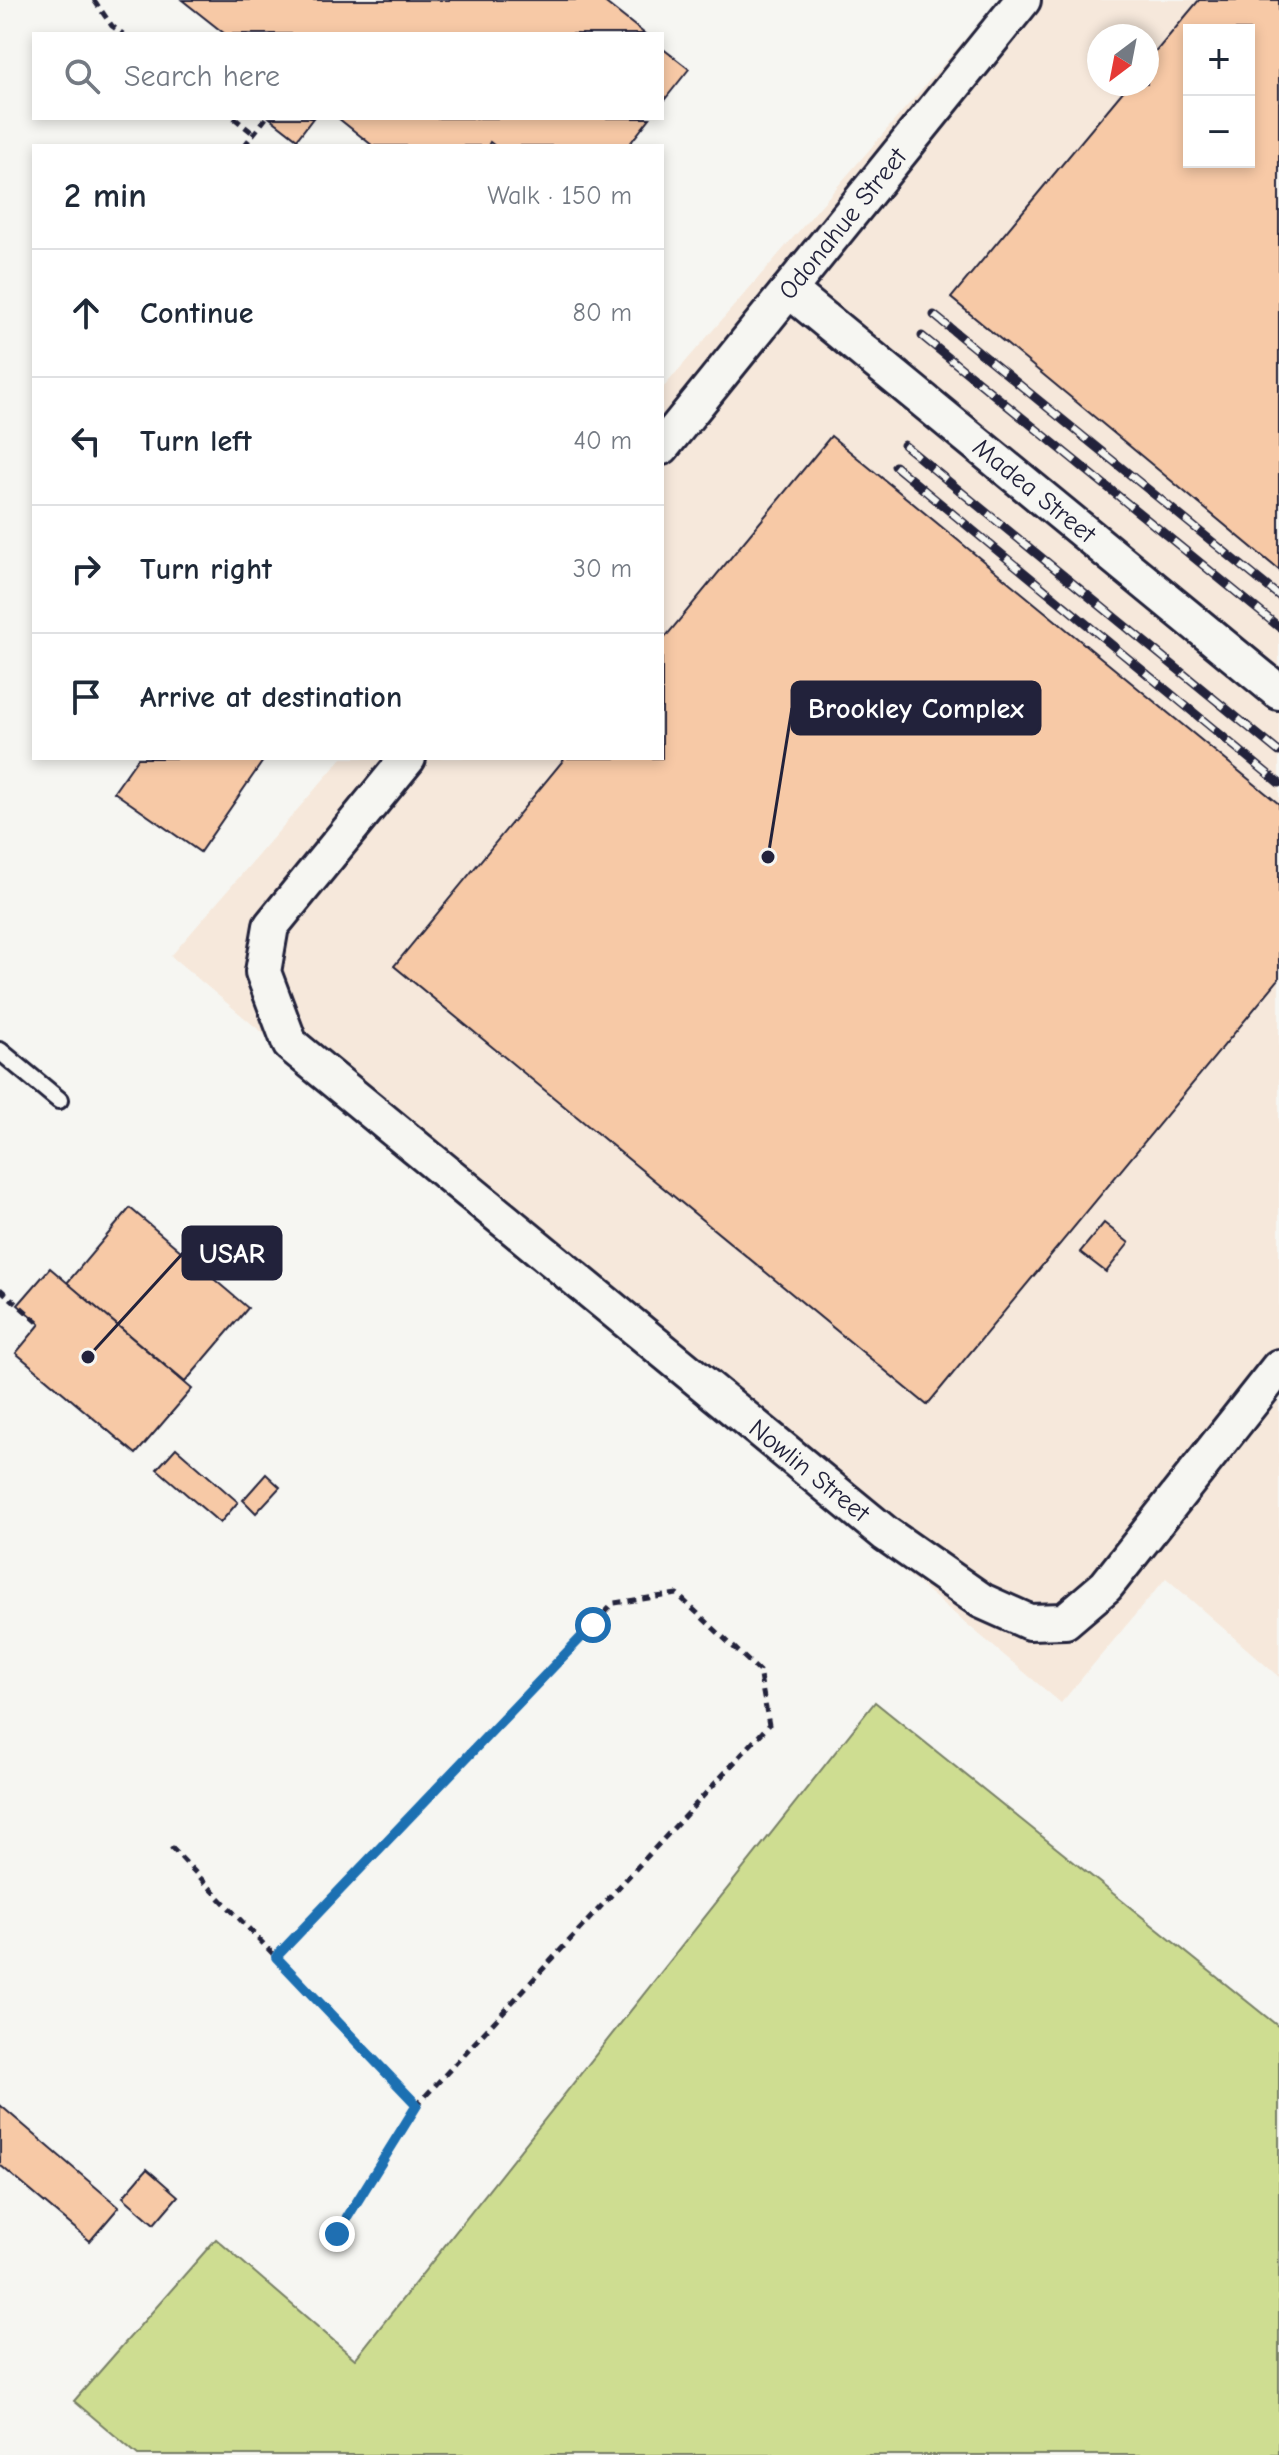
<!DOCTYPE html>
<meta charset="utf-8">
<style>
body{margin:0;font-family:"Comic Neue",sans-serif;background:#f2f2f3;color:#1f2937}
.controls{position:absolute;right:24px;top:24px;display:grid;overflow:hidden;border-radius:0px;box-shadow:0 4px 12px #0003}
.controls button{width:72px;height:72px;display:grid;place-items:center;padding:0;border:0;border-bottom:2px solid #e0e1e3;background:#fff;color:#1f2937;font:40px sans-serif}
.compass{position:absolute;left:1087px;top:24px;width:72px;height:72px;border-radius:50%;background:#fff;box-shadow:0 4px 12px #0003;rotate:212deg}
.stop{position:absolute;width:24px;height:24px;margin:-18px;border:6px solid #1f6fb2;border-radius:50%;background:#fff}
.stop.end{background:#1f6fb2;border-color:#fff;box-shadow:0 2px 8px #0008}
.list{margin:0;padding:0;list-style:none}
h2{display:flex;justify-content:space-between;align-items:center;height:104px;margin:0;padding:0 32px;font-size:34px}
h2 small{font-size:26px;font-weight:400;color:#747a83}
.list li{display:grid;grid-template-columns:52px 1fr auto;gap:24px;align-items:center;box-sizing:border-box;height:128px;padding:0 32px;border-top:2px solid #e0e1e3}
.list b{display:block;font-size:30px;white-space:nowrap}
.list em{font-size:26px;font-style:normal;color:#747a83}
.icon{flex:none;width:44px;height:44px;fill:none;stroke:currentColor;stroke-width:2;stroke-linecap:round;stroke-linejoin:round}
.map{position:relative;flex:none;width:1279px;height:2455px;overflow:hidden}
.search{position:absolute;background:#fff;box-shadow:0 4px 12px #0003;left:32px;top:32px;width:632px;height:88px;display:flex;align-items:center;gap:20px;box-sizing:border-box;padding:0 28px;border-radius:0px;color:#747a83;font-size:30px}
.panel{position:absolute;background:#fff;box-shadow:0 4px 12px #0003;left:32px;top:144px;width:632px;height:616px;border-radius:0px}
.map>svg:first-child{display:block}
.built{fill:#f6e8db;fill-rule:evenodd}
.green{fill:#cedd91;stroke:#788066;stroke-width:2}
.building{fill:#f7c9a6;stroke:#22223b;stroke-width:2;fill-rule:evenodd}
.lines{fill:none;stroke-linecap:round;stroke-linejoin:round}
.service-casing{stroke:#22223b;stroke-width:22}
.minor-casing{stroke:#22223b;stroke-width:40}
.path{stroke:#22223b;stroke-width:5;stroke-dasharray:8 6;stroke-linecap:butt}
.service{stroke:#f6f6f2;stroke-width:16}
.minor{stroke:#f6f6f2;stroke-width:34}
.rail-casing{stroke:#22223b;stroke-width:9}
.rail{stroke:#f6f6f2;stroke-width:6;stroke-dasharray:18;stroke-linecap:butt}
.route{stroke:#1f6fb2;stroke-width:10}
.labels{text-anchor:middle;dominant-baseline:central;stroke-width:6;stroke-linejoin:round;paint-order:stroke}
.street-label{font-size:26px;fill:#22223b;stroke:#f6f6f2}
.leader{fill:none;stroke:#22223b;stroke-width:3}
.callout-dot{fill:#22223b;stroke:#f6f6f2;stroke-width:3}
.callout{fill:#22223b;stroke:#22223b;stroke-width:3}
.callout-label{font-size:28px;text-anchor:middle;font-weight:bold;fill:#fff}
</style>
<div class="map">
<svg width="1279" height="2455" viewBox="0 0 1279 2455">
<rect width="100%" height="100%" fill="#f6f6f2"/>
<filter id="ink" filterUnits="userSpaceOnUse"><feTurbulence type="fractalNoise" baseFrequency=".0125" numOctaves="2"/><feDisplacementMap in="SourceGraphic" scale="16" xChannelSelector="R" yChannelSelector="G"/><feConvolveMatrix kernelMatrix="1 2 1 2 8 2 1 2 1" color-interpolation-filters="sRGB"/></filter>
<g filter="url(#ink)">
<path class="built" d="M 999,0 L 1279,0 L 1279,1677 L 1166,1578 L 1061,1703 L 171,956 L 342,758 L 662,758 L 662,389 ZM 1189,30 L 1249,30 L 1249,162 L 1189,162 ZM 1099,36 L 1147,36 L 1147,84 L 1099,84 Z"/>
<path class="green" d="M 875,1702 L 1279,2027 L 1279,2455 L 138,2455 L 74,2401 L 216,2239 L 355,2359 Z"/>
<g class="building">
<path d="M 182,0 L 602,0 L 645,34 L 225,34 Z"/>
<path d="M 1199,0 L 1279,0 L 1279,570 L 951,298 L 1129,84 L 1147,84 L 1147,62 ZM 1189,30 L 1249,30 L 1249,162 L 1189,162 Z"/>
<path d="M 662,48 L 689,69 L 662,103 Z"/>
<path d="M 270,118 L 313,118 L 297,139 Z"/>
<path d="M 338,118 L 650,118 L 628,146 L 495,146 L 490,142 L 488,146 L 373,146 Z"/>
<path d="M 831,436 L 1279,804 L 1279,979 L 927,1405 L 394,966 L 565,758 L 662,758 L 662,641 Z"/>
<path d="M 138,758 L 265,758 L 200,852 L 114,792 Z"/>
<path d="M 130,1208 L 248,1308 L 185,1382 L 67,1283 Z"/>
<path d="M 1104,1223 L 1129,1243 L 1106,1272 L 1080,1252 Z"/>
<path d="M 50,1268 L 192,1389 L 136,1454 L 16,1353 L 40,1324 L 18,1305 Z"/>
<path d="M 176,1448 L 238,1502 L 220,1523 L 157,1469 Z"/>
<path d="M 266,1474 L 280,1487 L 256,1513 L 243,1500 Z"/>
<path d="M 0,2105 L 119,2207 L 90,2241 L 0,2165 Z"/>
<path d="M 147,2169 L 178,2196 L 154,2224 L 123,2197 Z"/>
</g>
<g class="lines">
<defs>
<path id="service" d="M 0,1051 L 59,1100"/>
<g id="minor">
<path d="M 789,290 L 1279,692"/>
<path d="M 662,447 L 1023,0"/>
<path d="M 408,758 L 271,926 L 263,972 L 290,1044 L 886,1534 L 982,1601 L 1029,1622 L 1065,1621 L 1106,1586 L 1279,1367"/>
</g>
</defs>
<use href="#service" class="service-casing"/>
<use href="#minor" class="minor-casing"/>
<g class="path">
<path d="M 94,0 L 112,26 L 123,34"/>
<path d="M 234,118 L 254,134"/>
<path d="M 244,146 L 266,118"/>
<path d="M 0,1289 L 40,1324"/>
<path d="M 171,1847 L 417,2105"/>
<path d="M 276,1957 L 614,1603 L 677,1594 L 759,1671 L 769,1725 L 417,2105 L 337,2234"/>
</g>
<use href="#service" class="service"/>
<use href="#minor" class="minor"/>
<defs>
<g id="rail">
<path d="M 934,315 L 1279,596"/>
<path d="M 922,336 L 1279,627"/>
<path d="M 904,445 L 1279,752"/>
<path d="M 895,466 L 1279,783"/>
</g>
</defs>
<use href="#rail" class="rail-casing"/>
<use href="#rail" class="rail"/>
</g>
</g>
<g class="lines" filter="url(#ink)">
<path class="route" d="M 337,2234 L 417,2105 L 276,1957 L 593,1625"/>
</g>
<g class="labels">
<g class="street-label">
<text transform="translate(843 224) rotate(-51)">Odonahue Street</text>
<text transform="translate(1034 491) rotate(39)">Madea Street</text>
<text transform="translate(809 1471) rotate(39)">Nowlin Street</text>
</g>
</g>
<path class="leader" d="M768 857L792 708M88 1357L183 1253"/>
<g class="callout-dot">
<circle cx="768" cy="857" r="8"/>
<circle cx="88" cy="1357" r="8"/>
</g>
<g class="callout">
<rect x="792" y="682" width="248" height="52" rx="8"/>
<rect x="183" y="1227" width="98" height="52" rx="8"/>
</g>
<g class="callout-label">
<text x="916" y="718">Brookley Complex</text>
<text x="232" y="1263">USAR</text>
</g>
</svg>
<div class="controls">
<button>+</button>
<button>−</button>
</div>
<svg class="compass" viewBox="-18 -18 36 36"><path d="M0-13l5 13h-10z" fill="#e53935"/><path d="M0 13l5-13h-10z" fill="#747a83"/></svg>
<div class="stop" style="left:593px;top:1625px"></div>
<div class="stop end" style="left:337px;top:2234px"></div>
<div class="search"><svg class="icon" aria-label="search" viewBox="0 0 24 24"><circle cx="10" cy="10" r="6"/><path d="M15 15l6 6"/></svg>Search here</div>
<section class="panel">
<h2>2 min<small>Walk · 150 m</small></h2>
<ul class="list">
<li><svg class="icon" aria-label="ahead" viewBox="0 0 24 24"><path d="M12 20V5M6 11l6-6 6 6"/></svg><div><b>Continue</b></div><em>80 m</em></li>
<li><svg class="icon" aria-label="left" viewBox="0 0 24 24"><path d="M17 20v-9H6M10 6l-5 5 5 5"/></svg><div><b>Turn left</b></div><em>40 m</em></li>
<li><svg class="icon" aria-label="right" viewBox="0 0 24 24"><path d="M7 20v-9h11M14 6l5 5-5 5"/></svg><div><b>Turn right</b></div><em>30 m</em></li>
<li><svg class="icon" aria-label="arrive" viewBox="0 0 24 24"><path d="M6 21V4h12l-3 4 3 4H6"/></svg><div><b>Arrive at destination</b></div></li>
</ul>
</section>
</div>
